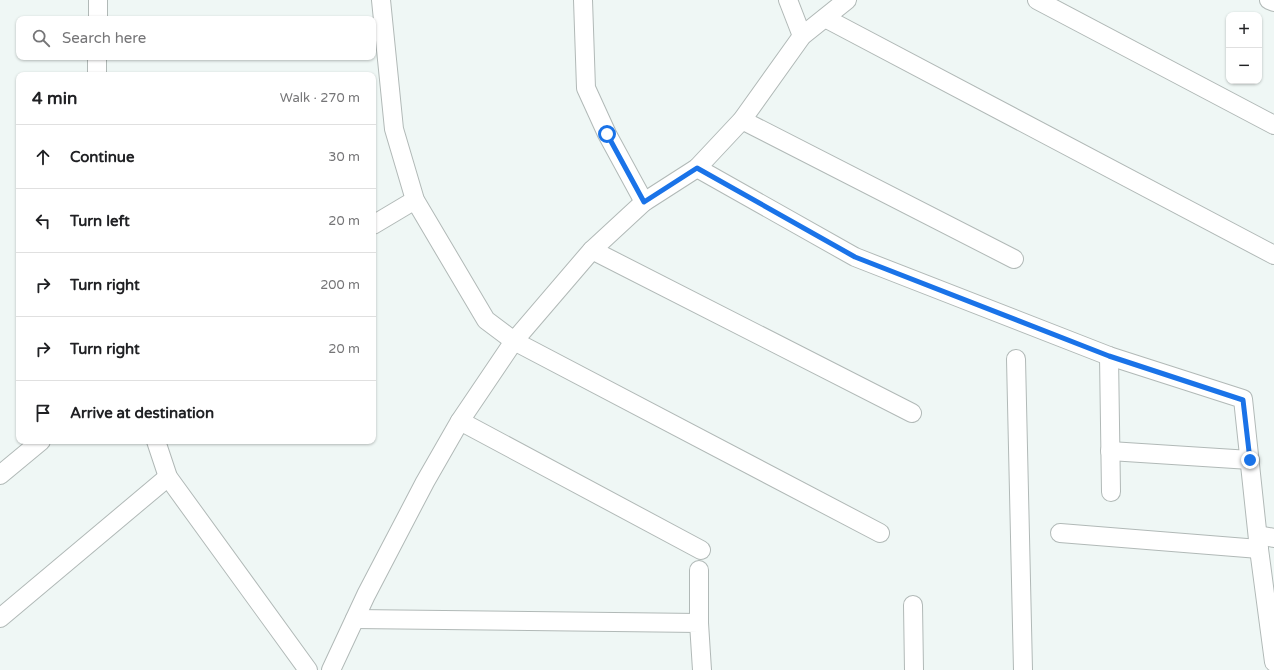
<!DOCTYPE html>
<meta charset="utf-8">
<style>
body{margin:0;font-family:"Varela Round",sans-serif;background:#f6f6f6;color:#202124}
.controls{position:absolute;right:12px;top:12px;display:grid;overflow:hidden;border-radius:8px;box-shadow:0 1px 3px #0004}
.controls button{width:36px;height:36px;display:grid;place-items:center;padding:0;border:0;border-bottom:1px solid #e0e0e0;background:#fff;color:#202124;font:20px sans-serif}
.stop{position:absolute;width:12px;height:12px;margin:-9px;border:3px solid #1a73e8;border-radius:50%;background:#fff}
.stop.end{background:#1a73e8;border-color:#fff;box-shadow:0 1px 4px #0008}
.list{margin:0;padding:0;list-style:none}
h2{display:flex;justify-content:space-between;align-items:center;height:52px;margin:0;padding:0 16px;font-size:17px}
h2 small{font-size:13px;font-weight:400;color:#757577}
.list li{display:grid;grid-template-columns:26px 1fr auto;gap:12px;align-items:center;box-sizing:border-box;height:64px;padding:0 16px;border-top:1px solid #e0e0e0}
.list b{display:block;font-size:15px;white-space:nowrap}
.list em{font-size:13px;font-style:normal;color:#757577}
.icon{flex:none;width:22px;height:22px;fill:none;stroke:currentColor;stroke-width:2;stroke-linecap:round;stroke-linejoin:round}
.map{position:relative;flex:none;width:1274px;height:670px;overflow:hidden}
.search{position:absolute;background:#fff;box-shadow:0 1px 3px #0004;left:16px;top:16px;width:360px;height:44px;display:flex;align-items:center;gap:10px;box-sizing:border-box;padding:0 14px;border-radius:8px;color:#757577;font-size:15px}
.panel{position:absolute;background:#fff;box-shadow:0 1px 3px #0004;left:16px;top:72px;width:360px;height:372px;border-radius:8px}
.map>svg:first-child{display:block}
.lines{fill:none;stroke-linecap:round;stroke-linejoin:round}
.street-casing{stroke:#b1b9b7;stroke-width:20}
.street{stroke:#fff;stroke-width:18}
.route{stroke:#1a73e8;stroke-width:5}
</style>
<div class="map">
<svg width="1274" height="670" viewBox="0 0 1274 670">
<rect width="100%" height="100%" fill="#eff7f5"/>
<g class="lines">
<defs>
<g id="street">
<path d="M 381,0 L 394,129 L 415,200 L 486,320 L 514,341 L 880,533"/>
<path d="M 583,0 L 586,88 L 607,134 L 644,202"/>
<path d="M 788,0 L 802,36"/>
<path d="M 1037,0 L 1274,125"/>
<path d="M 1269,0 L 1274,2"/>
<path d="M 825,18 L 1274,255"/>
<path d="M 98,19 L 98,0"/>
<path d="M 97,75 L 97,57"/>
<path d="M 742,120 L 1014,259"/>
<path d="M 697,168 L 855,257 L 1109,356 L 1243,399 L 1259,549 L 1274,662"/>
<path d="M 373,225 L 415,200"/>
<path d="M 592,250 L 912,413"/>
<path d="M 1109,356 L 1111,492"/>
<path d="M 1016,359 L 1023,670"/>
<path d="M 460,421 L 701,550"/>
<path d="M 156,441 L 168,477 L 308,670"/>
<path d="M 1110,451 L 1250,460"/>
<path d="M 0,475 L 41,441"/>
<path d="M 1060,533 L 1259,549"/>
<path d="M 1258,535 L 1274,538"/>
<path d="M 913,605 L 914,670"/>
<path d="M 0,618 L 168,477"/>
<path d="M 355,619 L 699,623 L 702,670"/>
<path d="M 699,623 L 699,570"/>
<path d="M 331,670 L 366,595 L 425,482 L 460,421 L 514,341 L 592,250 L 644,202 L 697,168 L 742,120 L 802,36 L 847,0"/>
</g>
</defs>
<use href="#street" class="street-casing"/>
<use href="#street" class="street"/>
</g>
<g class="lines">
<path class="route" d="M 607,134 L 644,202 L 697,168 L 855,257 L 1109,356 L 1243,400 L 1250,460"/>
</g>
</svg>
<div class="controls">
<button>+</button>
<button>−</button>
</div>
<div class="stop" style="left:607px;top:134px"></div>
<div class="stop end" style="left:1250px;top:460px"></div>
<div class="search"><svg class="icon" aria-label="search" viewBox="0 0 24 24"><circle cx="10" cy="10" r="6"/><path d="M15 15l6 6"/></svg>Search here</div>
<section class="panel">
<h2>4 min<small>Walk · 270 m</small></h2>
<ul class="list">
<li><svg class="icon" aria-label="ahead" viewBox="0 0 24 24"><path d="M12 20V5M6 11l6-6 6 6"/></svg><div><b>Continue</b></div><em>30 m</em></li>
<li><svg class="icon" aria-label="left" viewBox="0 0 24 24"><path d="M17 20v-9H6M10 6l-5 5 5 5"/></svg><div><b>Turn left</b></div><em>20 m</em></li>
<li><svg class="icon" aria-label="right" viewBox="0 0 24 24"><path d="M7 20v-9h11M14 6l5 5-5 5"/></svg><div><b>Turn right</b></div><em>200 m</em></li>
<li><svg class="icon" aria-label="right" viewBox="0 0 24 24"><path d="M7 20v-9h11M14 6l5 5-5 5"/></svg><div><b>Turn right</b></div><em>20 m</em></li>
<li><svg class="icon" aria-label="arrive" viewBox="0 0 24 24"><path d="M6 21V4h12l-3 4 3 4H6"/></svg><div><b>Arrive at destination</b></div></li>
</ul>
</section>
</div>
